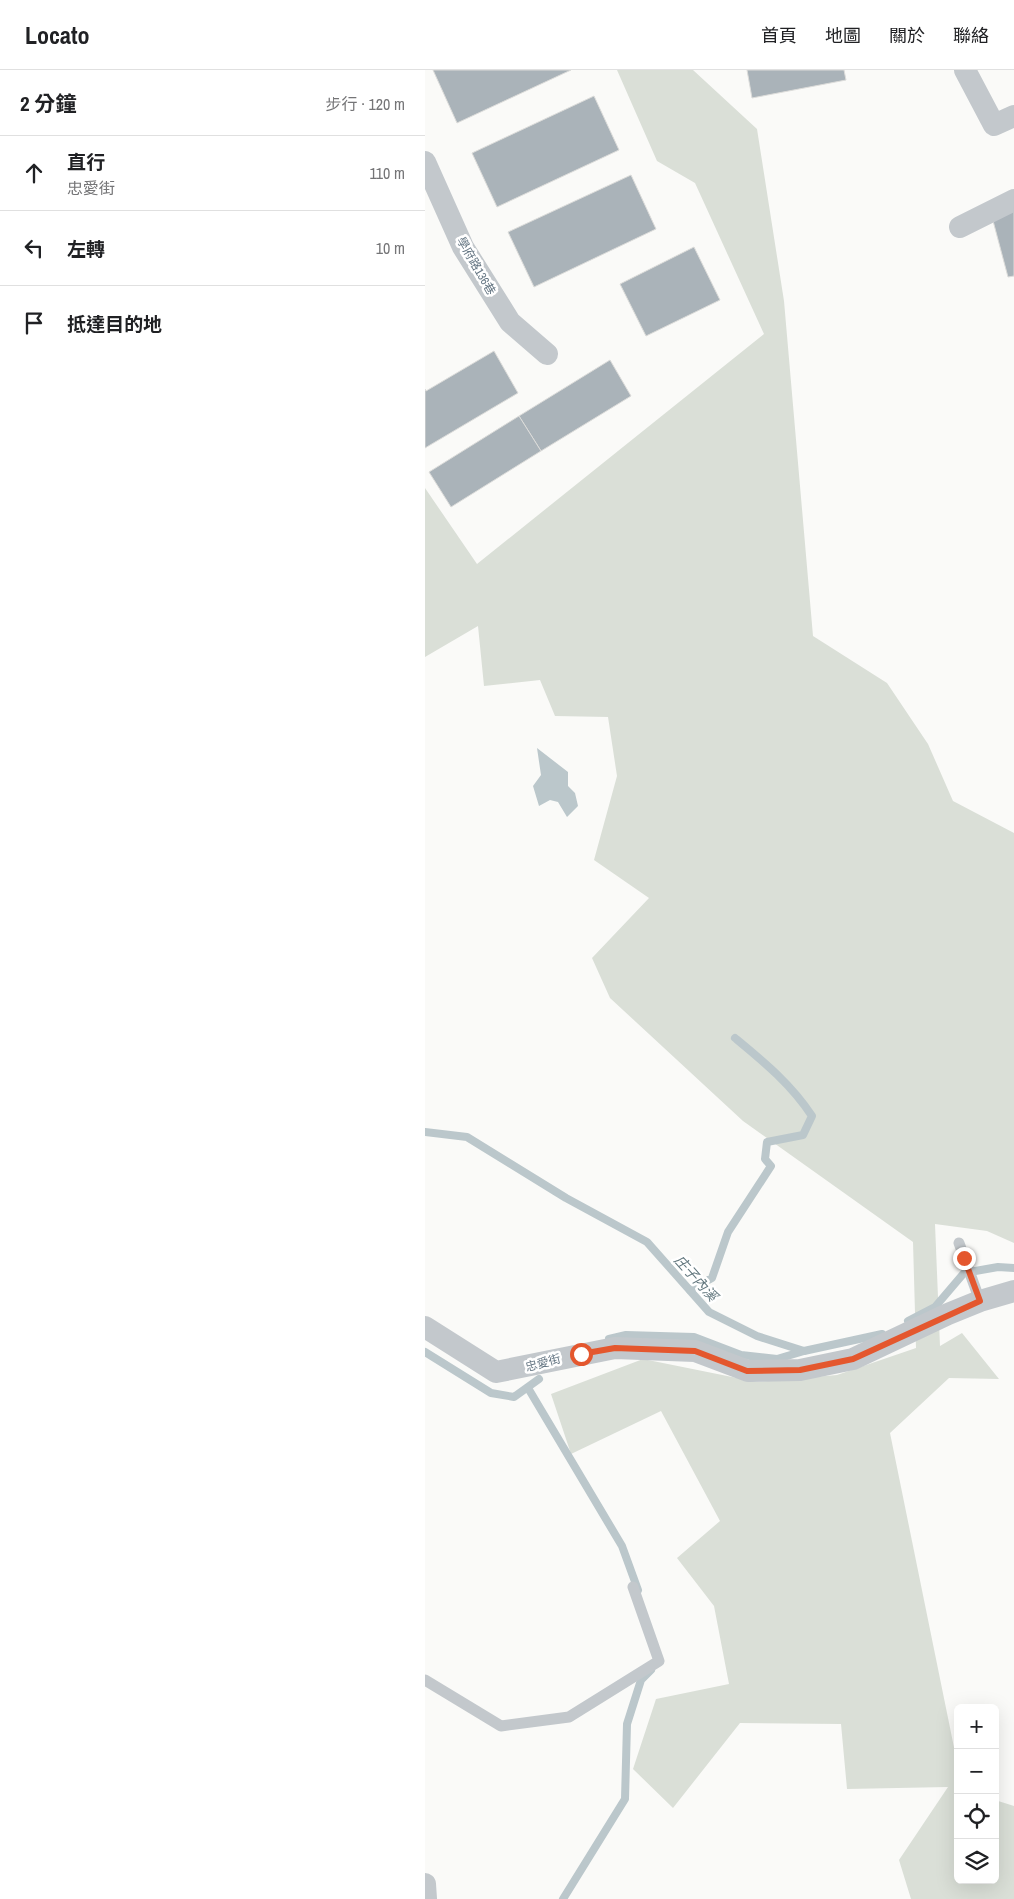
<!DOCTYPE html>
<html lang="zh-TW">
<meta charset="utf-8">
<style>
body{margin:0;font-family:"Archivo Narrow","Noto Sans TC",sans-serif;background:#f2f2f2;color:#202124}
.controls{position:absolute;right:15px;bottom:15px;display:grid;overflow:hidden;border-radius:8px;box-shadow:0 5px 20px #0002}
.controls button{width:45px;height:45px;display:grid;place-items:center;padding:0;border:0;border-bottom:1px solid #e0e0e0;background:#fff;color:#202124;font:25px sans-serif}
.stop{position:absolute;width:15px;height:15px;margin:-11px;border:4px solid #e4572e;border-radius:50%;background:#fff}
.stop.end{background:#e4572e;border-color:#fff;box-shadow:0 1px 5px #0008}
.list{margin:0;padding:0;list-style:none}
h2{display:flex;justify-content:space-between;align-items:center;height:65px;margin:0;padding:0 20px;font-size:21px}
h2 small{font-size:16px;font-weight:400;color:#757577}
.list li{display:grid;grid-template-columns:32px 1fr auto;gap:15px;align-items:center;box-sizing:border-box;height:75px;padding:0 20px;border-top:1px solid #e0e0e0}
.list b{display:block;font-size:19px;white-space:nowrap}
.list p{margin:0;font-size:16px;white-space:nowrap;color:#757577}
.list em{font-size:16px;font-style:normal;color:#757577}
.icon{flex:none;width:28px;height:28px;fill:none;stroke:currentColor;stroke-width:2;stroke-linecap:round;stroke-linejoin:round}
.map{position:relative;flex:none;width:589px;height:1829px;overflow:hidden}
header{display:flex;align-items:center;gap:30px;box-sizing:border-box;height:70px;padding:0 25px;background:#fff;border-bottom:1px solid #e0e0e0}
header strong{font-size:24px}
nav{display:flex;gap:28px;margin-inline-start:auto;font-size:18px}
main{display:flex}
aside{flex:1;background:#fff}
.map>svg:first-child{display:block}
.green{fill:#dadfd7}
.water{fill:#bbc7cb}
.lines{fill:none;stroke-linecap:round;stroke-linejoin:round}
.stream{stroke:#bbc7cb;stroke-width:8}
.building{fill:#aab3b9;stroke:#dcdcda}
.service{stroke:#c3c8cc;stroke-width:11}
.minor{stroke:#c3c8cc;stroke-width:22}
.route{stroke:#e4572e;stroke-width:6}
.labels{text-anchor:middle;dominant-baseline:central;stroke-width:5;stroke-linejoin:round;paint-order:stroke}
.street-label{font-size:12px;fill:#657683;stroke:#fff}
.water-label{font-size:14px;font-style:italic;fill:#60757c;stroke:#fff}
</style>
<header>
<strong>Locato</strong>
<nav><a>首頁</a><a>地圖</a><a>關於</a><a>聯絡</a></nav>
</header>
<main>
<aside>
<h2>2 分鐘<small>步行 · 120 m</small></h2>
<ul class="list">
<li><svg class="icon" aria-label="ahead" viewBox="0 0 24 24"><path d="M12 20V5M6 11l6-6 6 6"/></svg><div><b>直行</b><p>忠愛街</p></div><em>110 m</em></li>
<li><svg class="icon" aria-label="left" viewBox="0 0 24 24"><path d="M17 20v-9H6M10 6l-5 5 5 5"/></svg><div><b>左轉</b></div><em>10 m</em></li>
<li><svg class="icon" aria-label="arrive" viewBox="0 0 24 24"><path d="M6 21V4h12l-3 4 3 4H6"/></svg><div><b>抵達目的地</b></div></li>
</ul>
</aside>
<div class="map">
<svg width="589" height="1829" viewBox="0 0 589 1829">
<rect width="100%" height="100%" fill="#fafaf8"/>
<path class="green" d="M 192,0 L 268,0 L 332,59 L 359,231 L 388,566 L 462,613 L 503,674 L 528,731 L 589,763 L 589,1173 L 562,1161 L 510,1154 L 515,1276 L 537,1263 L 574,1309 L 524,1308 L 465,1363 L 533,1697 L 533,1810 L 570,1810 L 570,1730 L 589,1736 L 589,1829 L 486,1829 L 474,1790 L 523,1717 L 422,1719 L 416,1654 L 315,1653 L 248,1738 L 208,1699 L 231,1629 L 304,1614 L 289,1536 L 252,1488 L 295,1451 L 236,1341 L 146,1384 L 126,1324 L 218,1289 L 332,1312 L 412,1305 L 491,1278 L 488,1172 L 318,1051 L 185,928 L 167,888 L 224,828 L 169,790 L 192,706 L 183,647 L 130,646 L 115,610 L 59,616 L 53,556 L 0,587 L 0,418 L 52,494 L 339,264 L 270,113 L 232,91 Z"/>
<path class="water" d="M 112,678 L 143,702 L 143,716 L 150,723 L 153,736 L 142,747 L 133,732 L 125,730 L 114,736 L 108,716 L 116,705 Z"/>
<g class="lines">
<g class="stream">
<path d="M 0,1062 L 42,1067 L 141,1128 L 222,1172 L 284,1242 L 332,1266 L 379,1281 L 457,1264"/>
<path d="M 265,1220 L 287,1208 L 303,1162 L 346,1096 L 340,1089 L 342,1072 L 378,1065 L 387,1046 C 366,1014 339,992 310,968"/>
<path d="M 483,1251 L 510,1237 L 539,1203 L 573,1197 L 589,1198"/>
<path d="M 184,1269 L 201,1265 L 269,1267 L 316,1285 L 352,1289 L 379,1281"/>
<path d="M 0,1282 L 66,1323 L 89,1327 L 114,1309"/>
<path d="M 103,1318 L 197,1476 L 213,1520"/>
<path d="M 138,1829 L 200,1729 L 202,1654 L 216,1610 L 226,1600"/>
</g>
</g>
<g class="building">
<path d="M 8,0 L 146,0 L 32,53 Z"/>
<path d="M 322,0 L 419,0 L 421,10 L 327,28 Z"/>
<path d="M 169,26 L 194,80 L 72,137 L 47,83 Z"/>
<path d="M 206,105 L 231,159 L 109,217 L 83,162 Z"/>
<path d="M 589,139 L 589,206 L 583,207 L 567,147 Z"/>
<path d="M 269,177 L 295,230 L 221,266 L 195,214 Z"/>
<path d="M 69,281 L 93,323 L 0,378 L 0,319 L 1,321 Z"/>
<path d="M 185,290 L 206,326 L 116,381 L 94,346 Z"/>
<path d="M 94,346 L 116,381 L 26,437 L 4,402 Z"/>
</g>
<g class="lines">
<g class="service">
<path d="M 534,1173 L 555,1231"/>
<path d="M 0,1610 L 76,1656 L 144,1647 L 234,1591 L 208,1517"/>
</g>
<g class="minor">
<path d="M 540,0 L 569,55 L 589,46"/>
<path d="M 0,92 L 38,177 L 85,252 L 122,284"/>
<path d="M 535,157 L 589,130"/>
<path d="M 0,1257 L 71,1302 L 190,1278 L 270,1281 L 323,1301 L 375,1300 L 428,1289 L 523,1244 L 555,1231 L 589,1221"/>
<path d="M 0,1814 L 1,1829"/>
</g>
</g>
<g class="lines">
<path class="route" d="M 156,1284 L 190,1278 L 270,1281 L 322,1301 L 375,1300 L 428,1289 L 555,1231 L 539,1188"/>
</g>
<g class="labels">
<g class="street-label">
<text transform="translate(51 196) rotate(60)">學府路136巷</text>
<text transform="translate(118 1293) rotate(-15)">忠愛街</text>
</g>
<g class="water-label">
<text transform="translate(271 1208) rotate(48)">庄子內溪</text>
</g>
</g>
</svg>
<div class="controls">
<button>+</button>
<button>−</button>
<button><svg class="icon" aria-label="locate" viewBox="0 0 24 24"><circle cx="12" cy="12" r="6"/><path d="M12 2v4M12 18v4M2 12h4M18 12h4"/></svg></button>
<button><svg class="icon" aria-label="layers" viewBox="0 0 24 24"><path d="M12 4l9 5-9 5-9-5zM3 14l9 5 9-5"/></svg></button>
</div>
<div class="stop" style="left:156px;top:1284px"></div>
<div class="stop end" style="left:539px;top:1188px"></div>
</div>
</main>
